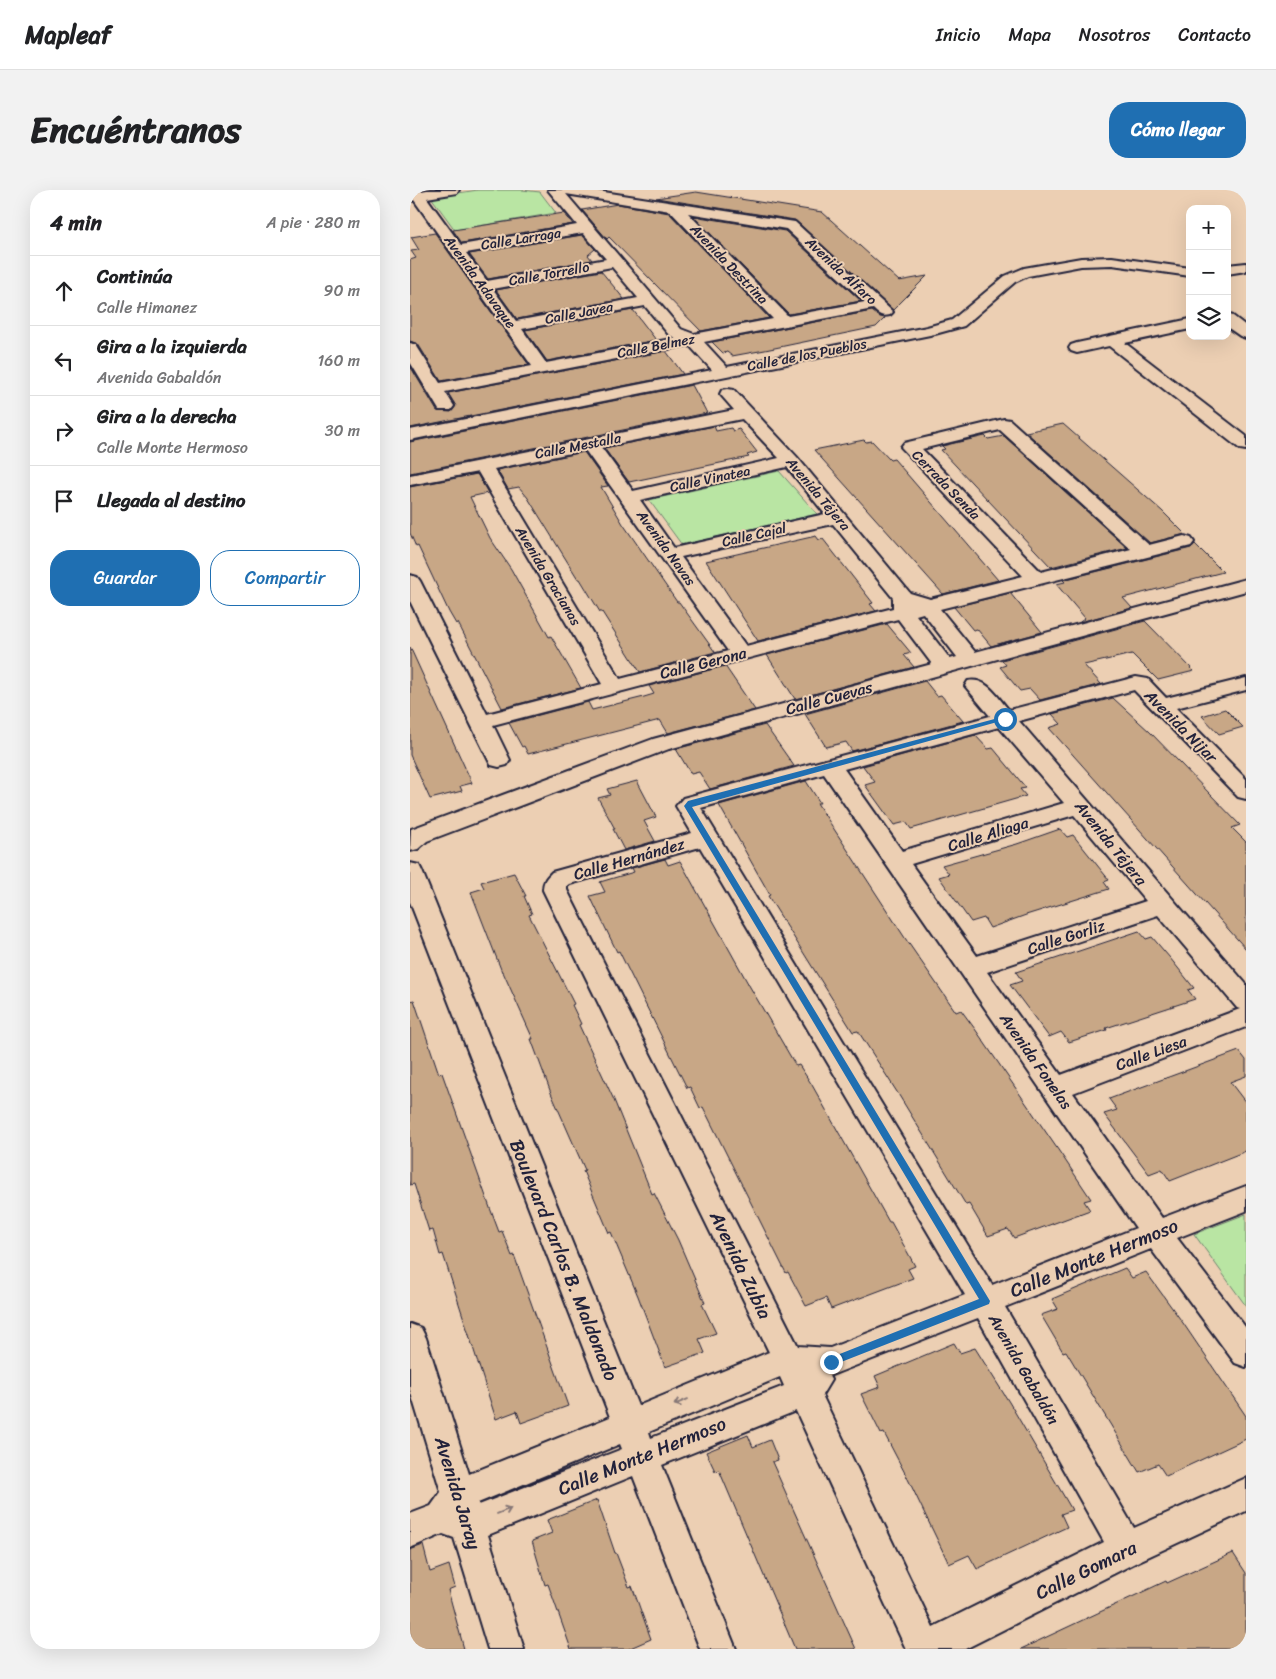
<!DOCTYPE html>
<html lang="es">
<meta charset="utf-8">
<style>
body{margin:0;font-family:Sriracha,sans-serif;background:#f2f2f2;color:#202124}
.controls{position:absolute;right:15px;top:15px;display:grid;overflow:hidden;border-radius:10px;box-shadow:0 5px 20px #0002}
.controls button{width:45px;height:45px;display:grid;place-items:center;padding:0;border:0;border-bottom:1px solid #e0e0e0;background:#fff;color:#202124;font:25px sans-serif}
.stop{position:absolute;width:15px;height:15px;margin:-11px;border:4px solid #1f6fb2;border-radius:50%;background:#fff}
.stop.end{background:#1f6fb2;border-color:#fff;box-shadow:0 1px 5px #0008}
.list{margin:0;padding:0;list-style:none}
h2{display:flex;justify-content:space-between;align-items:center;height:65px;margin:0;padding:0 20px;font-size:21px}
h2 small{font-size:16px;font-weight:400;color:#757577}
.list li{display:grid;grid-template-columns:32px 1fr auto;gap:15px;align-items:center;box-sizing:border-box;height:70px;padding:0 20px;border-top:1px solid #e0e0e0}
.list b{display:block;font-size:19px;white-space:nowrap}
.list p{margin:0;font-size:16px;white-space:nowrap;color:#757577}
.list em{font-size:16px;font-style:normal;color:#757577}
.actions{display:flex;gap:10px;padding:15px 20px}
.actions a{flex:1;padding:11px 0;border:1px solid #1f6fb2;border-radius:20px;text-align:center;font-size:18px;color:#1f6fb2}
.actions .main{background:#1f6fb2;color:#fff}
.icon{flex:none;width:28px;height:28px;fill:none;stroke:currentColor;stroke-width:2;stroke-linecap:round;stroke-linejoin:round}
.map{position:relative;flex:none;width:836px;height:1459px;overflow:hidden;border-radius:20px}
header{display:flex;align-items:center;gap:30px;box-sizing:border-box;height:70px;padding:0 25px;background:#fff;border-bottom:1px solid #e0e0e0}
header strong{font-size:24px}
nav{display:flex;gap:28px;margin-inline-start:auto;font-size:18px}
.intro{display:flex;align-items:center;justify-content:space-between;box-sizing:border-box;height:120px;padding:0 30px}
h1{margin:0;font-size:35px}
.button{padding:12px 22px;border-radius:20px;background:#1f6fb2;color:#fff;font-size:18px;font-weight:700}
main{display:flex;gap:30px;padding:0 30px}
aside{flex:1;background:#fff;border-radius:20px;box-shadow:0 5px 20px #0002}
.map>svg:first-child{display:block}
.green{fill:#b9e5a3;stroke:#6e846f}
.building{fill:#c8a786;stroke:#22223b}
.lines{fill:none;stroke-linecap:round;stroke-linejoin:round}
.street-casing{stroke:#22223b;stroke-width:4}
.street{fill:#eccfb3;fill-rule:evenodd}
.oneway{stroke:#877877}
.route{fill:#1f6fb2}
.labels{text-anchor:middle;dominant-baseline:central;stroke-width:4;stroke-linejoin:round;paint-order:stroke}
.far-street-label{font-size:14px;fill:#22223b;stroke:#eccfb3}
.street-label{font-size:16px;fill:#22223b;stroke:#eccfb3}
.near-street-label{font-size:19px;fill:#22223b;stroke:#eccfb3}
</style>
<header>
<strong>Mapleaf</strong>
<nav><a>Inicio</a><a>Mapa</a><a>Nosotros</a><a>Contacto</a></nav>
</header>
<div class="intro"><h1>Encuéntranos</h1><a class="button">Cómo llegar</a></div>
<main>
<aside>
<h2>4 min<small>A pie · 280 m</small></h2>
<ul class="list">
<li><svg class="icon" aria-label="ahead" viewBox="0 0 24 24"><path d="M12 20V5M6 11l6-6 6 6"/></svg><div><b>Continúa</b><p>Calle Himanez</p></div><em>90 m</em></li>
<li><svg class="icon" aria-label="left" viewBox="0 0 24 24"><path d="M17 20v-9H6M10 6l-5 5 5 5"/></svg><div><b>Gira a la izquierda</b><p>Avenida Gabaldón</p></div><em>160 m</em></li>
<li><svg class="icon" aria-label="right" viewBox="0 0 24 24"><path d="M7 20v-9h11M14 6l5 5-5 5"/></svg><div><b>Gira a la derecha</b><p>Calle Monte Hermoso</p></div><em>30 m</em></li>
<li><svg class="icon" aria-label="arrive" viewBox="0 0 24 24"><path d="M6 21V4h12l-3 4 3 4H6"/></svg><div><b>Llegada al destino</b></div></li>
</ul>
<div class="actions"><a class="main">Guardar</a><a>Compartir</a></div>
</aside>
<div class="map">
<svg width="836" height="1459" viewBox="0 0 836 1459">
<rect width="100%" height="100%" fill="#eccfb3"/>
<filter id="ink" filterUnits="userSpaceOnUse"><feTurbulence type="fractalNoise" baseFrequency=".02" numOctaves="2"/><feDisplacementMap in="SourceGraphic" scale="10" xChannelSelector="R" yChannelSelector="G"/><feConvolveMatrix kernelMatrix="1 2 1 2 8 2 1 2 1" color-interpolation-filters="sRGB"/></filter>
<g filter="url(#ink)">
<g class="green">
<path d="M 68,0 L 112,0 L 130,2 L 146,23 L 45,40 L 21,7 Z"/>
<path d="M 369,281 L 407,324 L 272,355 L 239,310 Z"/>
<path d="M 836,1024 L 836,1116 L 784,1044 Z"/>
</g>
<g class="building">
<path d="M 286,2 L 412,22 L 489,91 L 517,86 L 483,120 L 385,30 L 246,8 Z"/>
<path d="M 208,14 L 259,23 L 359,128 L 291,141 L 199,47 L 197,49 L 172,20 Z"/>
<path d="M 154,23 L 163,34 L 52,53 L 43,40 Z"/>
<path d="M 283,26 L 375,41 L 451,111 L 379,124 Z"/>
<path d="M 25,43 L 119,175 L 31,191 L 8,154 L 0,151 L 0,70 L 6,68 L 1,61 L 9,60 L 1,47 Z"/>
<path d="M 172,45 L 185,59 L 178,65 L 182,70 L 78,89 L 59,64 Z"/>
<path d="M 191,81 L 214,109 L 107,129 L 86,100 Z"/>
<path d="M 223,120 L 246,150 L 137,171 L 115,140 Z"/>
<path d="M 462,121 L 470,127 L 475,128 L 466,137 L 355,160 L 322,166 L 317,162 L 313,163 L 302,152 Z"/>
<path d="M 256,161 L 273,184 L 0,238 L 0,176 L 27,221 L 41,222 L 46,216 L 38,203 Z"/>
<path d="M 282,195 L 297,223 L 0,283 L 0,252 Z"/>
<path d="M 653,234 L 752,321 L 775,344 L 740,353 L 616,242 Z"/>
<path d="M 304,236 L 306,241 L 321,238 L 323,241 L 329,239 L 347,262 L 337,265 L 339,267 L 219,292 L 194,258 Z"/>
<path d="M 575,246 L 578,249 L 594,246 L 717,358 L 641,377 L 531,260 L 535,259 L 532,256 Z"/>
<path d="M 454,250 L 456,252 L 462,251 L 480,270 L 484,269 L 588,390 L 533,404 L 404,260 Z"/>
<path d="M 174,262 L 198,296 L 191,297 L 213,334 L 267,412 L 269,412 L 305,462 L 230,482 L 192,422 L 190,422 L 170,389 L 168,389 L 118,308 L 109,297 L 98,299 L 87,280 Z"/>
<path d="M 67,284 L 78,303 L 60,307 L 80,348 L 101,379 L 139,447 L 141,446 L 171,498 L 92,518 L 48,433 L 46,434 L 39,422 L 8,356 L 6,357 L 0,343 L 0,297 Z"/>
<path d="M 406,346 L 409,350 L 413,349 L 463,413 L 460,414 L 466,421 L 348,451 L 296,371 Z"/>
<path d="M 785,354 L 813,382 L 713,408 L 722,418 L 670,432 L 675,428 L 646,394 L 655,392 L 653,390 L 781,358 Z"/>
<path d="M 600,403 L 632,442 L 581,456 L 567,439 L 563,440 L 544,417 Z"/>
<path d="M 735,431 L 784,481 L 748,490 L 722,464 L 674,475 L 691,494 L 630,510 L 620,499 L 610,501 L 590,477 L 596,475 L 592,470 Z"/>
<path d="M 477,434 L 501,463 L 494,465 L 504,477 L 385,509 L 357,465 Z"/>
<path d="M 0,457 L 62,593 L 50,596 L 52,601 L 20,609 L 0,565 Z"/>
<path d="M 315,476 L 345,520 L 258,543 L 250,530 L 118,564 L 114,556 L 112,557 L 99,533 L 178,512 L 182,520 L 234,507 L 244,504 L 239,496 Z"/>
<path d="M 515,491 L 527,506 L 531,505 L 553,531 L 442,561 L 436,552 L 416,557 L 395,524 Z"/>
<path d="M 703,508 L 740,542 L 830,635 L 822,638 L 836,652 L 836,759 L 639,538 L 651,534 L 642,524 Z"/>
<path d="M 815,519 L 833,537 L 809,544 L 792,526 Z"/>
<path d="M 355,535 L 384,576 L 300,599 L 289,582 L 281,584 L 266,559 Z"/>
<path d="M 565,545 L 578,559 L 583,558 L 616,598 L 610,599 L 616,606 L 501,639 L 496,632 L 484,635 L 455,595 L 465,592 L 453,576 Z"/>
<path d="M 227,591 L 246,627 L 234,631 L 245,651 L 214,660 L 203,639 L 205,639 L 188,608 L 200,605 L 197,599 Z"/>
<path d="M 396,591 L 410,613 L 407,613 L 495,748 L 546,822 L 551,820 L 565,839 L 653,967 L 681,1009 L 674,1011 L 680,1020 L 604,1048 L 598,1039 L 578,1046 L 559,1014 L 556,1015 L 487,902 L 448,841 L 443,842 L 358,706 L 360,705 L 309,615 Z"/>
<path d="M 650,639 L 657,647 L 663,645 L 699,690 L 694,692 L 699,699 L 616,725 L 580,738 L 574,728 L 561,732 L 529,687 L 539,684 L 532,675 L 607,654 Z"/>
<path d="M 255,669 L 258,675 L 270,671 L 340,797 L 386,876 L 389,875 L 402,895 L 479,1032 L 481,1032 L 505,1076 L 498,1079 L 503,1088 L 421,1119 L 416,1108 L 396,1116 L 378,1082 L 376,1083 L 293,917 L 290,918 L 280,897 L 277,898 L 209,761 L 207,762 L 180,706 L 195,702 L 190,692 L 224,682 L 222,678 Z"/>
<path d="M 104,683 L 116,706 L 114,706 L 122,724 L 119,725 L 164,814 L 162,815 L 171,834 L 169,835 L 204,910 L 242,1004 L 244,1003 L 268,1050 L 295,1113 L 292,1114 L 306,1143 L 289,1149 L 295,1163 L 255,1177 L 228,1106 L 201,1042 L 199,1043 L 173,981 L 175,980 L 141,903 L 121,849 L 123,849 L 93,782 L 92,782 L 61,702 L 74,698 L 71,692 Z"/>
<path d="M 729,741 L 736,749 L 742,747 L 760,768 L 784,798 L 778,800 L 785,809 L 696,838 L 697,840 L 659,852 L 651,842 L 639,847 L 600,795 L 612,791 L 606,782 Z"/>
<path d="M 4,810 L 29,884 L 32,883 L 80,1018 L 89,1042 L 92,1041 L 102,1066 L 104,1065 L 158,1216 L 111,1233 L 107,1221 L 86,1229 L 33,1064 L 30,1065 L 23,1040 L 19,1041 L 4,994 L 0,995 L 0,811 Z"/>
<path d="M 829,861 L 836,870 L 836,886 L 820,892 L 836,913 L 836,961 L 760,991 L 752,979 L 739,984 L 694,924 L 707,920 L 699,909 Z"/>
<path d="M 715,1078 L 722,1088 L 736,1082 L 773,1133 L 836,1226 L 836,1249 L 756,1286 L 748,1274 L 729,1282 L 656,1161 L 653,1162 L 631,1125 L 648,1119 L 642,1109 Z"/>
<path d="M 544,1153 L 550,1163 L 565,1158 L 599,1212 L 662,1320 L 651,1324 L 657,1337 L 567,1379 L 559,1365 L 539,1374 L 498,1289 L 474,1243 L 471,1244 L 451,1204 L 470,1197 L 465,1186 Z"/>
<path d="M 338,1245 L 343,1257 L 360,1250 L 368,1270 L 362,1272 L 446,1459 L 385,1459 L 309,1280 L 305,1281 L 296,1262 Z"/>
<path d="M 187,1310 L 205,1363 L 206,1363 L 219,1397 L 222,1396 L 241,1449 L 218,1459 L 161,1459 L 138,1394 L 135,1395 L 122,1351 L 142,1343 L 137,1330 Z"/>
<path d="M 13,1355 L 20,1382 L 39,1375 L 45,1397 L 38,1400 L 54,1459 L 0,1459 L 0,1360 Z"/>
<path d="M 823,1363 L 836,1383 L 836,1459 L 611,1459 L 756,1391 L 757,1393 Z"/>
</g>
<g class="lines">
<defs>
<g id="street">
<path d="M 17,0 L 49,0 L 47,3 L 17,8 L 51,55 L 167,35 L 138,0 L 181,0 L 385,32 L 483,122 L 480,125 C 472,127 469,125 463,119 L 294,152 L 317,177 L 517,137 L 542,130 L 595,86 L 614,78 L 671,68 L 702,67 L 780,78 L 780,86 L 702,75 L 671,76 L 618,86 L 605,92 L 554,136 L 525,144 L 0,250 L 0,240 L 302,180 L 279,155 L 35,202 L 44,216 L 41,220 L 29,220 L 0,172 L 0,153 L 6,155 L 30,193 L 122,176 L 4,10 L 0,11 L 0,3 ZM 156,4 L 260,21 L 363,129 L 284,144 L 271,139 ZM 278,23 L 376,39 L 455,112 L 378,126 ZM 173,43 L 196,69 L 77,91 L 56,63 ZM 202,77 L 228,108 L 106,131 L 83,99 ZM 235,116 L 259,145 L 266,148 L 136,173 L 112,139 Z"/>
<path d="M 836,73 L 836,81 L 817,84 L 817,75 Z"/>
<path d="M 817,124 L 823,126 L 836,136 L 836,148 L 830,146 L 817,137 Z"/>
<path d="M 780,129 L 780,139 L 715,153 L 836,246 L 836,260 L 830,259 L 699,156 L 667,163 L 661,161 L 659,158 L 661,155 L 667,153 Z"/>
<path d="M 318,199 L 324,200 L 387,267 L 500,403 L 520,409 L 613,386 L 491,257 L 494,253 L 594,229 L 600,230 L 739,355 L 774,346 L 781,348 L 784,352 L 781,356 L 530,419 L 565,462 L 836,389 L 836,401 L 259,559 L 17,651 L 8,659 L 0,661 L 1,639 L 243,549 L 522,474 L 488,429 L 83,535 L 100,570 L 97,575 L 89,577 L 81,575 L 0,411 L 0,385 L 7,387 L 10,391 L 77,524 L 192,494 L 68,282 L 0,295 L 0,285 L 324,220 L 310,204 L 312,200 ZM 332,229 L 369,268 L 223,301 L 191,257 ZM 590,240 L 721,359 L 631,382 L 512,259 ZM 175,260 L 318,461 L 210,489 L 84,279 ZM 377,277 L 415,324 L 264,358 L 230,310 ZM 423,334 L 483,408 L 483,418 L 336,456 L 271,367 ZM 513,423 L 547,467 L 540,469 L 506,425 Z"/>
<path d="M 726,487 L 738,489 L 756,508 L 836,488 L 836,500 L 766,518 L 836,589 L 836,609 L 828,607 L 724,500 L 609,531 L 836,794 L 836,837 L 663,903 L 752,1028 L 836,996 L 836,1021 L 767,1048 L 836,1138 L 836,1177 L 825,1173 L 741,1059 L 595,1117 L 724,1338 L 836,1288 L 836,1321 L 729,1371 L 555,1459 L 496,1459 L 386,1221 L 252,1275 L 326,1459 L 290,1459 L 223,1286 L 78,1345 L 114,1459 L 78,1459 L 44,1348 L 33,1344 L 0,1358 L 0,1324 L 21,1316 L 31,1302 L 0,1200 L 0,1134 L 11,1138 L 16,1148 L 59,1284 L 200,1227 L 0,712 L 0,673 L 9,675 L 12,681 L 228,1216 L 359,1162 L 133,700 C 133,691 136,688 142,682 L 282,643 L 266,616 L 273,608 L 580,526 L 555,496 L 558,491 C 577,487 588,508 599,520 ZM 589,537 L 654,613 L 492,661 L 434,579 ZM 414,584 L 726,1038 L 582,1095 L 291,618 ZM 664,625 L 736,711 L 567,766 L 501,674 ZM 290,657 L 555,1105 L 420,1158 L 388,1156 L 157,700 L 157,696 L 160,694 ZM 748,725 L 827,818 L 830,819 L 651,885 L 577,782 ZM 568,1128 L 694,1352 L 523,1437 L 412,1205 L 421,1190 L 419,1186 ZM 370,1187 L 374,1196 L 241,1248 L 239,1242 ZM 210,1254 L 212,1259 L 69,1315 L 68,1313 Z"/>
</g>
</defs>
<use href="#street" class="street-casing"/>
<use href="#street" class="street"/>
</g>
<defs><path id="oneway-shaft" d="M-6 0H5M1.5-3L5.5 0L1.5 3" fill="none" stroke-width="1.6" stroke-linecap="round" stroke-linejoin="round" transform="scale(1.25)"/></defs>
<g class="oneway">
<use href="#oneway-shaft" transform="translate(271 1212) rotate(158)"/>
<use href="#oneway-shaft" transform="translate(94 1321) rotate(-22)"/>
</g>
</g>
<path class="route" d="M 592,527 L 598,529 L 282,617 L 580,1111 L 579,1114 L 421,1176 L 416,1172 L 417,1169 L 569,1109 L 274,616 L 278,611 Z"/>
<g class="labels">
<g class="far-street-label">
<text transform="translate(111 49) rotate(-9)">Calle Larraga</text>
<text transform="translate(319 74) rotate(46)">Avenida Destrina</text>
<text transform="translate(431 81) rotate(43)">Avenida Alfaro</text>
<text transform="translate(139 84) rotate(-10)">Calle Torrello</text>
<text transform="translate(70 92) rotate(54)">Avenida Adavaque</text>
<text transform="translate(169 123) rotate(-11)">Calle Javea</text>
<text transform="translate(246 156) rotate(-11)">Calle Belmez</text>
<text transform="translate(397 165) rotate(-11)">Calle de los Pueblos</text>
<text transform="translate(168 256) rotate(-11)">Calle Mestalla</text>
<text transform="translate(300 289) rotate(-12)">Calle Vinatea</text>
<text transform="translate(536 295) rotate(46)">Cerrada Senda</text>
<text transform="translate(408 304) rotate(50)">Avenida Téjera</text>
<text transform="translate(344 345) rotate(-13)">Calle Cajal</text>
<text transform="translate(256 358) rotate(54)">Avenida Navas</text>
<text transform="translate(138 386) rotate(59)">Avenida Gracianas</text>
</g>
<g class="street-label">
<text transform="translate(293 473) rotate(-14)">Calle Gerona</text>
<text transform="translate(419 508) rotate(-15)">Calle Cuevas</text>
<text transform="translate(771 536) rotate(45)">Avenida Nijar</text>
<text transform="translate(578 644) rotate(-17)">Calle Aliaga</text>
<text transform="translate(701 653) rotate(51)">Avenida Téjera</text>
<text transform="translate(219 669) rotate(-16)">Calle Hernández</text>
<text transform="translate(656 747) rotate(-18)">Calle Gorliz</text>
<text transform="translate(741 863) rotate(-20)">Calle Liesa</text>
<text transform="translate(626 871) rotate(55)">Avenida Fonelas</text>
<text transform="translate(614 1179) rotate(60)">Avenida Gabaldón</text>
</g>
<g class="near-street-label">
<text transform="translate(684 1068) rotate(-22)">Calle Monte Hermoso</text>
<text transform="translate(154 1070) rotate(68)">Boulevard Carlos B. Maldonado</text>
<text transform="translate(331 1075) rotate(64)">Avenida Zubia</text>
<text transform="translate(232 1266) rotate(-22)">Calle Monte Hermoso</text>
<text transform="translate(48 1303) rotate(73)">Avenida Jaray</text>
<text transform="translate(676 1380) rotate(-26)">Calle Gomara</text>
</g>
</g>
</svg>
<div class="controls">
<button>+</button>
<button>−</button>
<button><svg class="icon" aria-label="layers" viewBox="0 0 24 24"><path d="M12 4l9 5-9 5-9-5zM3 14l9 5 9-5"/></svg></button>
</div>
<div class="stop" style="left:595px;top:529px"></div>
<div class="stop end" style="left:421px;top:1172px"></div>
</div>
</main>
